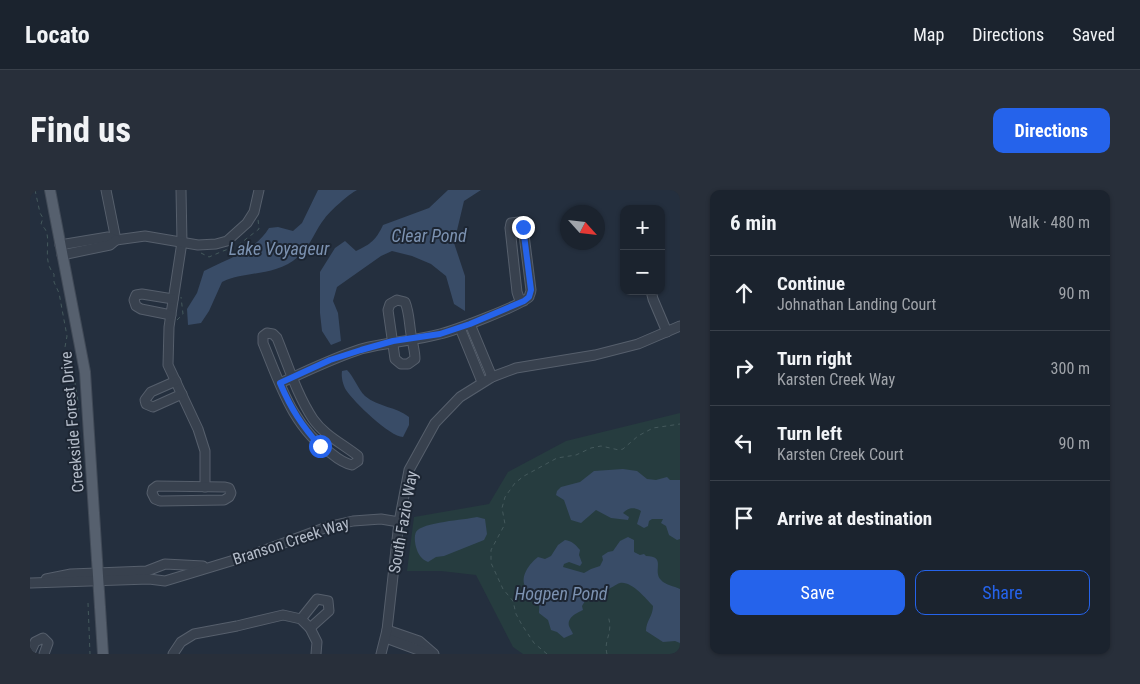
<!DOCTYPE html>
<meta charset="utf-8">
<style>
body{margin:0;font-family:"Roboto Condensed",sans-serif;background:#282f3a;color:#f1f3f6}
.controls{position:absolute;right:15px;top:15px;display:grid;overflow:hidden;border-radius:10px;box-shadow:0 1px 4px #0004}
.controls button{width:45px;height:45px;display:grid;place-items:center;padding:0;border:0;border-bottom:1px solid #39404a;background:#1b232e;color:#f1f3f6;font:25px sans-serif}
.compass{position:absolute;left:530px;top:15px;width:45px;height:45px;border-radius:50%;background:#1b232e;box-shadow:0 1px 4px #0004;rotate:117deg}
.stop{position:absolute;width:15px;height:15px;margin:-11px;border:4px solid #2563eb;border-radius:50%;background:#fff}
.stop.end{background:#2563eb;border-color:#fff;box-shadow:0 1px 5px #0008}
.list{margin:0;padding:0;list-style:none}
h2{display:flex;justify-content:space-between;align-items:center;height:65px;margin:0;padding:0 20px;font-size:21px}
h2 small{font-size:16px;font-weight:400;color:#a0a4aa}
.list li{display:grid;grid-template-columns:32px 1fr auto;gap:15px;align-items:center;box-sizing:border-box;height:75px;padding:0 20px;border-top:1px solid #39404a}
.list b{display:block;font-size:19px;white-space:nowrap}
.list p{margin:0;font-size:16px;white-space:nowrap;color:#a0a4aa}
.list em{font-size:16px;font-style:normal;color:#a0a4aa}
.actions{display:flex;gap:10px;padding:15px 20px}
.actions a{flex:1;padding:11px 0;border:1px solid #2563eb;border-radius:10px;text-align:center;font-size:18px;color:#2563eb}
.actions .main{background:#2563eb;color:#fff}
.icon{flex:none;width:28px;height:28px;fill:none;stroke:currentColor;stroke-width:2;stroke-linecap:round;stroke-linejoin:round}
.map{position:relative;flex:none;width:650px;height:464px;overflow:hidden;border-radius:10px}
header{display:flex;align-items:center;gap:30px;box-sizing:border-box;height:70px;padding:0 25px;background:#1b232e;border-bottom:1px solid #39404a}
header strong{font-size:24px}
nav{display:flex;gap:28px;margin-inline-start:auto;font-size:18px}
.intro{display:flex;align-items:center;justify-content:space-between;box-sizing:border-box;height:120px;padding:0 30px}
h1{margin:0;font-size:35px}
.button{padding:12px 22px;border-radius:10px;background:#2563eb;color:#fff;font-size:18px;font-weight:700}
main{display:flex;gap:30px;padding:0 30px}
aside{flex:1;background:#1b232e;border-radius:10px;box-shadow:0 1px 4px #0004}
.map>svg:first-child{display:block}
.green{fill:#263c3f}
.water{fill:#394c67}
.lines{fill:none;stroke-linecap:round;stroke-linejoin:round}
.minor-casing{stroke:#565f6c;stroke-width:11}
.major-casing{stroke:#414a57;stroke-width:12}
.path{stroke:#44595c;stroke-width:1;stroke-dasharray:4 4;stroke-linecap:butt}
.minor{stroke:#38414e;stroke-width:9}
.major{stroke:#56606e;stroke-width:10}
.route{stroke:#2563eb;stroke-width:6}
.labels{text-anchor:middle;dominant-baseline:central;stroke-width:4;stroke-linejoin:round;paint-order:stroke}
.street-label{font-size:16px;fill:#b4bcc9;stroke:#1d2633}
.water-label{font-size:18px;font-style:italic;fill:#7c92b1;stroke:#1d2633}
</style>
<header>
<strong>Locato</strong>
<nav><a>Map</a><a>Directions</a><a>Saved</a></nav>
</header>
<div class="intro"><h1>Find us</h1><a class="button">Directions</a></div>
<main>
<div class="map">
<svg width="650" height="464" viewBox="0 0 650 464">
<rect width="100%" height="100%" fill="#242f3e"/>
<path class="green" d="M 650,223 L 650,464 L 493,464 L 483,457 L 446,385 L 411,381 L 377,381 L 384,327 L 459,314 L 478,282 L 536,251 Z"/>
<g class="water">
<path d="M 288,0 L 327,0 C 319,4 300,21 295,28 C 285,40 281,56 268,67 C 245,87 218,80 192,92 L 179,121 L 171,133 L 158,135 L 157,119 L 167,103 L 174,81 C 197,69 225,61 239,38 L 248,37 L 263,41 L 272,33 Z"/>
<path d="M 418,0 L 451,0 L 434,11 L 424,53 L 435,86 L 435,121 L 424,114 L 416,86 L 401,74 L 382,66 L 362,61 L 351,66 L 307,97 L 303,111 L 308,123 L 311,151 L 301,155 L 292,141 L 290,123 L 290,82 L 305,58 L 315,51 L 326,61 C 341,54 346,50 353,35 L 399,18 Z"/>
<path d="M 317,180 C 324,187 328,199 335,206 C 348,217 367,217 379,227 L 379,235 L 373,247 C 360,247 324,212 316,200 C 313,195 311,187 312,181 Z"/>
<path d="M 593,279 L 607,281 L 617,289 L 626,290 L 637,287 L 640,290 L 650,290 L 650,349 L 647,350 L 639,345 L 636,336 L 631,333 L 633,329 L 622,329 L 619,331 L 618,336 L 614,338 L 607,334 L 611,321 C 605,317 598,317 593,323 L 599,327 L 598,330 L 581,328 L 566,320 L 551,333 L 541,330 L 534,310 L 526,305 L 527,301 L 531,297 L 550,292 L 564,281 Z"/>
<path d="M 447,327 L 455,329 L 457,344 L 454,350 L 414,366 L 406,367 L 398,372 C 391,369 388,364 386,357 C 385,353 384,346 386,342 C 392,332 435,330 447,327 Z"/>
<path d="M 598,347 L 604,350 L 604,362 L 610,365 L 614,364 L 616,366 C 637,366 622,381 631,390 C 635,395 644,396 650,399 L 650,453 L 645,451 L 633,452 L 616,441 C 616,431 623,426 623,416 C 616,409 602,391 590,393 C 586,394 580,399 575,401 L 577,407 L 573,410 L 564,408 L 561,411 L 555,411 L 552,416 L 553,420 C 547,423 537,427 539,436 C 540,439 542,441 543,444 L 534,448 L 527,442 L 521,440 L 518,430 L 509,423 C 509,420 510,415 508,411 C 506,404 497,402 495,396 C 490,386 500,373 508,367 L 515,369 L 521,366 L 528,355 L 535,350 C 542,351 545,354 550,360 L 549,365 L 552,373 L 550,376 L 539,372 L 534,374 L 533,377 L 554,383 L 561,379 L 570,376 L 573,370 L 572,366 L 578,362 L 583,361 L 590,351 Z"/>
</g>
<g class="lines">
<defs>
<g id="minor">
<path d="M 76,0 L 86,50"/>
<path d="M 151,0 L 152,52 L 139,137 L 138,175 L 168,239 L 175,261 L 175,297"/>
<path d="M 30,55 L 78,47 L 86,50 L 115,46 L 168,55 L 186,54 L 197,51 L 217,33 L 224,22 L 229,0"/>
<path d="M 32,65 L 80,55 L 86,50"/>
<path d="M 621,101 L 623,109 L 637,142"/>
<path d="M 367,110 L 375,112 C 380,124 379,137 382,149 C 383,156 385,162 385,169 L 378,174 L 371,174 L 365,169 L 358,120 L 360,114 Z"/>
<path d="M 141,125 L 111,119 L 106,116 L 104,110 L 106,105 L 112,104 L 143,109"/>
<path d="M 440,134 L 462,187"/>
<path d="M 430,138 L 452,192"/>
<path d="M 237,143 L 243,144 L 247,148 C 258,175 267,205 283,229 C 294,245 313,254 328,266 L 328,271 L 322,275 C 314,273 308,269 302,264 C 263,238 250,194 233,153 L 233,146 Z"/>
<path d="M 146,191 L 121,202 L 115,210 L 116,214 L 123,217 L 152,204"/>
<path d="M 250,193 C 277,181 303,168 331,159 C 357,152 384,151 410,144 C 423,141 492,115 499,107 C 499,106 501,102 501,100 L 493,37 L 489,32 L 481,33 L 480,38 L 487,102 L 489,108 L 494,111"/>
<path d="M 127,296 L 195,297 L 199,298 L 201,303 L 199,307 L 194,310 L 130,311 L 125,309 L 122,303 L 123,299 Z"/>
<path d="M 16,389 L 41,384 L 117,381 L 135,374 L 173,376"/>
<path d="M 1,393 L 119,389 L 135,391 L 224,364 L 297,337 L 323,331 L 351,329 L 369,332"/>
<path d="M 271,429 L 287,409 L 298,411 L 299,421 L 280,438"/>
<path d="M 357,440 L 389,451 L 404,464"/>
<path d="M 356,448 L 399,464"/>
<path d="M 0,463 L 5,452 L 13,448 L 18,453 L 14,464"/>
<path d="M 143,464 L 151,452 L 164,444 L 207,436 L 253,425 L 271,429 L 280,438 L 287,452 L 286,464"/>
<path d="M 351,464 L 357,440 L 369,332 L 379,280 L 405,233 L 430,207 L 462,187 L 486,178 L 565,165 L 608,154 L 650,136"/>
</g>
<path id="major" d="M 20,0 L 55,182 L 73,464"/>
</defs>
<use href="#minor" class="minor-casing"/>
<use href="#major" class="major-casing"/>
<g class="path">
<path d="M 5,0 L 10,23 L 13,28 L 11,34 C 13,37 15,38 16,41 C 21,52 12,71 24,84 L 24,92 L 29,103 L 37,146 L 35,157 L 38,171 L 42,178 L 42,188 L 45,193 L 48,211"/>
<path d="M 171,63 L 179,67 L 193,61 L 207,56 L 229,39 L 228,29"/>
<path d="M 147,130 L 153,124 L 151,107"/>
<path d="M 49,218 L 45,226 L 47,251 L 50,258 L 49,287"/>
<path d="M 58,413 L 60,464"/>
<path d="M 517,464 L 504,453 L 492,435 L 486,424 L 483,411 L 473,399 L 461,373 L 461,360 L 475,334 L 472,318 L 475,307 L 485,293 L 494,286 L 527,268 L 546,265 L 561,258 L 571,256 L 589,260 L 593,259 L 608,246 L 623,238 L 650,234"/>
<path d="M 577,464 C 573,450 584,443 578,426"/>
</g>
<use href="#minor" class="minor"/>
<use href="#major" class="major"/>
</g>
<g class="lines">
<path class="route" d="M 290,256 C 272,236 261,219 250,193 L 300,170 L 331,160 L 363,151 L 410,144 L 440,134 L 494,111 L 499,107 L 501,100 L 493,37"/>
</g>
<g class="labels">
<g class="street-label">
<text transform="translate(42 232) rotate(-95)">Creekside Forest Drive</text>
<text transform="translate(373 332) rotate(-80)">South Fazio Way</text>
<text transform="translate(261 351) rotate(-18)">Branson Creek Way</text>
</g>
<g class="water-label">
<text x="399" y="45">Clear Pond</text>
<text x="249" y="58">Lake Voyageur</text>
<text x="531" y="403">Hogpen Pond</text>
</g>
</g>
</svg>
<div class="controls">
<button>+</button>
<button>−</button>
</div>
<svg class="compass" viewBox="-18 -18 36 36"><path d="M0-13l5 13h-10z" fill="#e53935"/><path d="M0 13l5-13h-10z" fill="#a0a4aa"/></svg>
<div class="stop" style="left:290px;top:256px"></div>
<div class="stop end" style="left:493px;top:37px"></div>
</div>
<aside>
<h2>6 min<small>Walk · 480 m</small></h2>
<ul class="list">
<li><svg class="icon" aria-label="ahead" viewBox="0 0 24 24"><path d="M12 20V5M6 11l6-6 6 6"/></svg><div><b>Continue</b><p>Johnathan Landing Court</p></div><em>90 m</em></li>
<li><svg class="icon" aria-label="right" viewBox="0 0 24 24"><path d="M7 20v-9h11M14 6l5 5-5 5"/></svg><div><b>Turn right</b><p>Karsten Creek Way</p></div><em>300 m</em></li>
<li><svg class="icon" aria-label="left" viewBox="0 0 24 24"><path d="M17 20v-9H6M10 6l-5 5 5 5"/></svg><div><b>Turn left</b><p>Karsten Creek Court</p></div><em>90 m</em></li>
<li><svg class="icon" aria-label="arrive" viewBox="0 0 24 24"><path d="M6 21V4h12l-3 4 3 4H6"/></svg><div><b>Arrive at destination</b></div></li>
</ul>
<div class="actions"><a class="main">Save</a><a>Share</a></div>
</aside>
</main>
